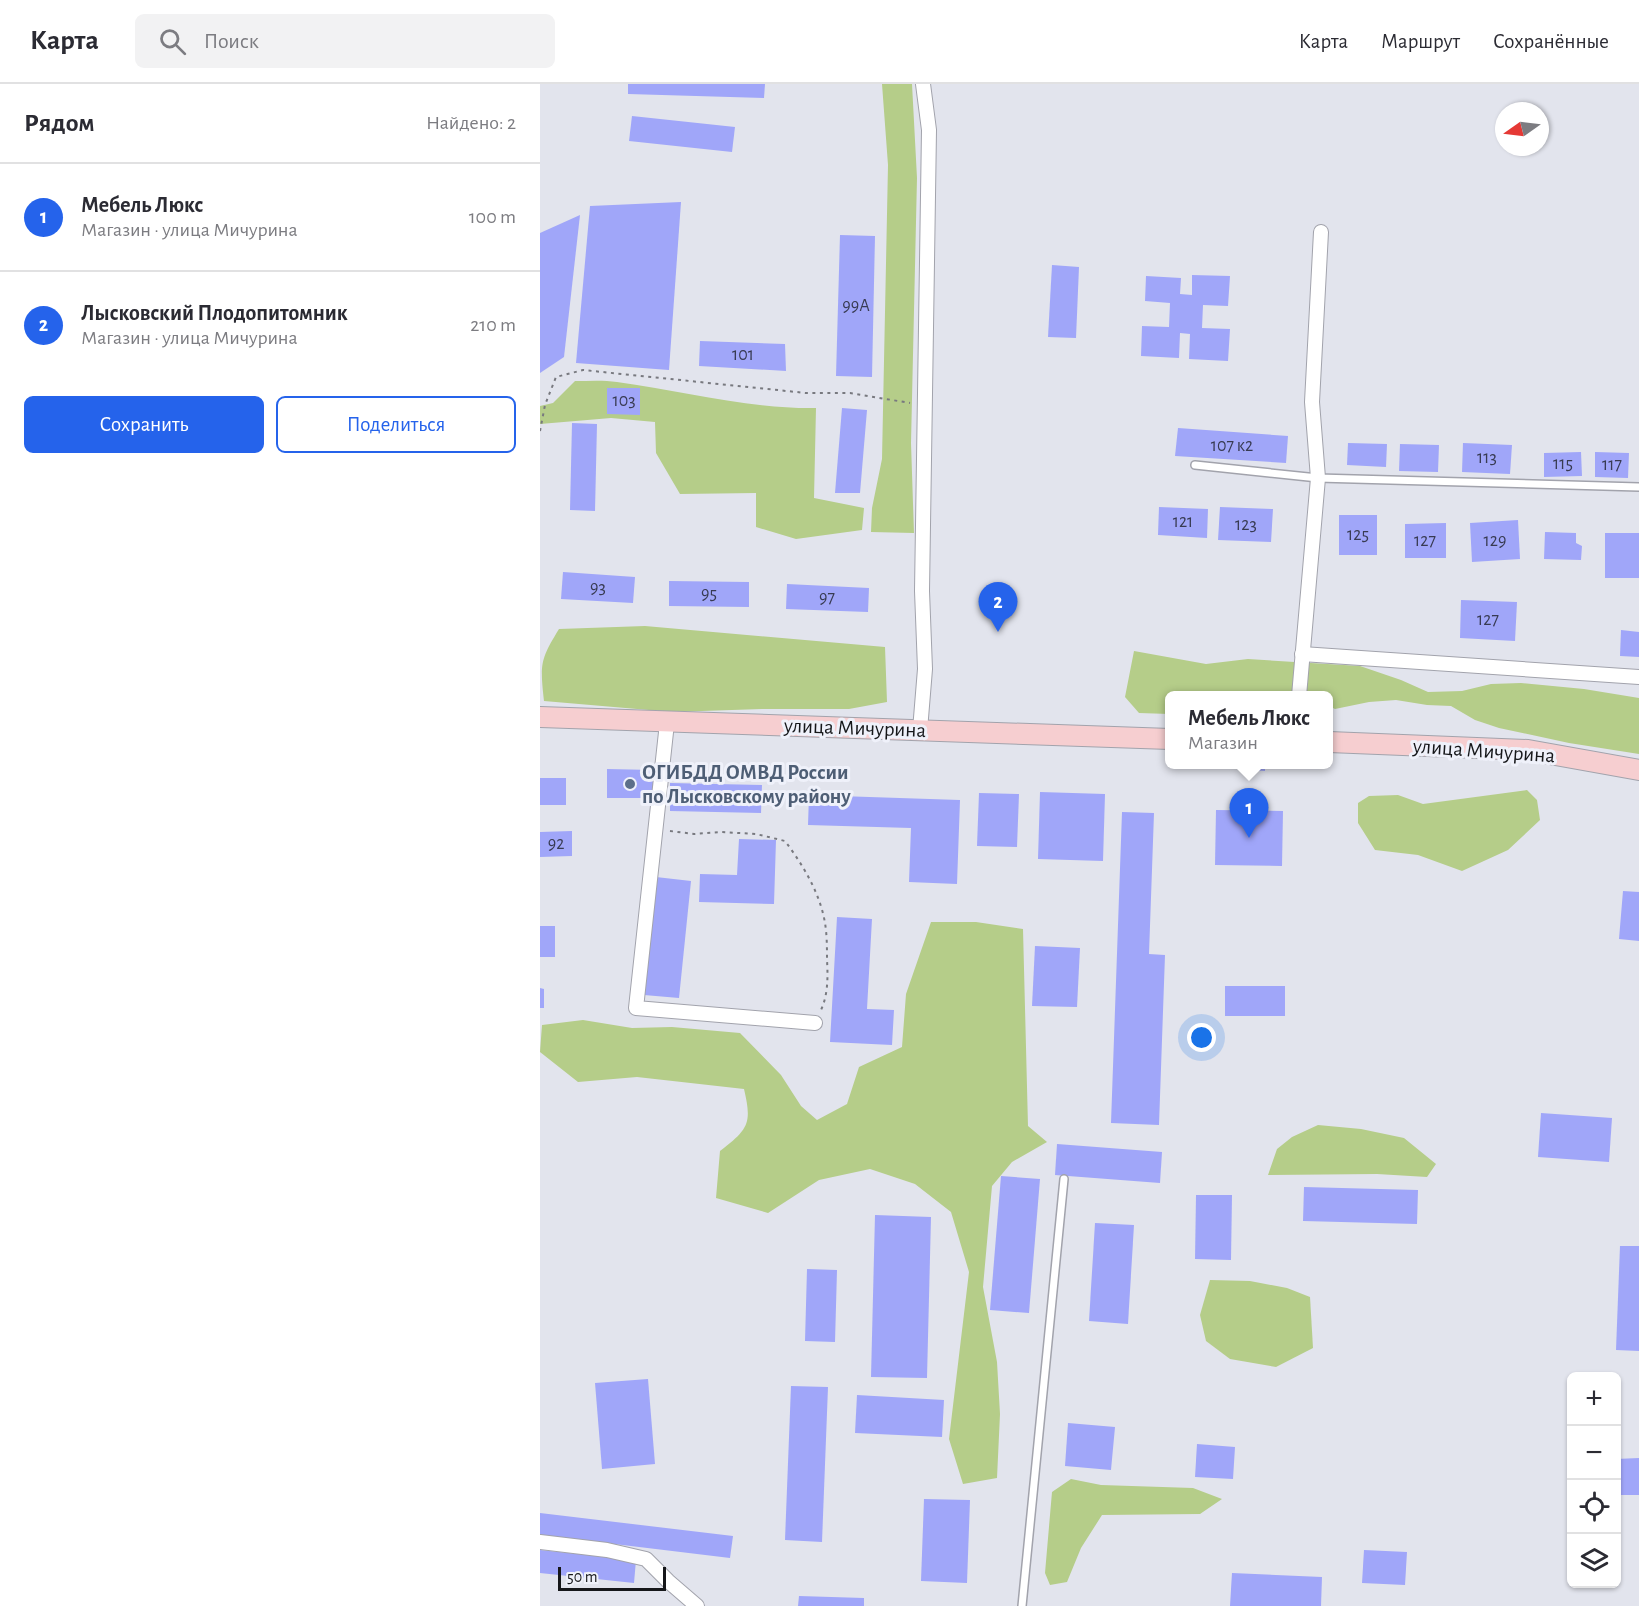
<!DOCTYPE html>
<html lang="ru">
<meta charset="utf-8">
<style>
body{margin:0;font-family:"Alegreya Sans",sans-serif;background:#f2f2f3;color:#2b2b33}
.controls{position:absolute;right:18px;bottom:18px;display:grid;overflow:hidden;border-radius:9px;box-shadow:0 2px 4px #0004}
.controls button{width:54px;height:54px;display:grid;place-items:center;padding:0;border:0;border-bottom:2px solid #e1e1e2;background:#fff;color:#2b2b33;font:30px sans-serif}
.compass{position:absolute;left:955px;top:18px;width:54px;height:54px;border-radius:50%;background:#fff;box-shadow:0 2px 4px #0004;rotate:256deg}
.scale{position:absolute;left:18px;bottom:15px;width:108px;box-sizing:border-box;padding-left:6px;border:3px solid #16171a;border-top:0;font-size:16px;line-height:21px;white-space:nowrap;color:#16171a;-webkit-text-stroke:4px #eff1fa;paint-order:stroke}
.you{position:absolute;left:662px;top:954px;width:21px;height:21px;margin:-15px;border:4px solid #fff;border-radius:50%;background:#1a73e8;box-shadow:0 0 0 9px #1a73e833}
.badge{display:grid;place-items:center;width:39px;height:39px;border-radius:50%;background:#2563eb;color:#fff;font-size:20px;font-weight:700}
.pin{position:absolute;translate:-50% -50px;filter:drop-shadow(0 2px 3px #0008)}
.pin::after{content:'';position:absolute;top:32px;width:21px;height:18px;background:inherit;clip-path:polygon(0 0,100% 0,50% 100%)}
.popup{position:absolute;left:625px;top:607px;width:168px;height:78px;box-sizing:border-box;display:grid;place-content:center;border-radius:9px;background:#fff;filter:drop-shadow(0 2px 4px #0005);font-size:20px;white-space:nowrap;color:#7c7c81}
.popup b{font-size:22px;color:#2b2b33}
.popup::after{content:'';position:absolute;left:50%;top:100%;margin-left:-12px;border:12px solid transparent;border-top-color:#fff}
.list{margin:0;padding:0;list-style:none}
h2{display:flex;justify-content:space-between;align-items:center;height:78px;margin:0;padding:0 24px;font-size:26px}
h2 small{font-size:20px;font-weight:400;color:#7c7c81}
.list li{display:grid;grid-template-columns:39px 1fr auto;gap:18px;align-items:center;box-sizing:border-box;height:108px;padding:0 24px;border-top:2px solid #e1e1e2}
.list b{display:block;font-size:22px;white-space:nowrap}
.list p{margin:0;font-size:20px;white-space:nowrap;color:#7c7c81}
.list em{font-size:20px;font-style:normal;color:#7c7c81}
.actions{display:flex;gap:12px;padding:18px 24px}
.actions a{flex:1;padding:14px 0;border:2px solid #2563eb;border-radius:9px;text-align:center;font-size:21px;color:#2563eb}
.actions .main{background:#2563eb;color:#fff}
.icon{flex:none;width:33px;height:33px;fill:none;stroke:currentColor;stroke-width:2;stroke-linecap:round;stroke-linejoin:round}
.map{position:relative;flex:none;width:1099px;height:1522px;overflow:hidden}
header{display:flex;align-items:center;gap:36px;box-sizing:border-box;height:84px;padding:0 30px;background:#fff;border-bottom:2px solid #e1e1e2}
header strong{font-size:28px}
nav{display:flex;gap:33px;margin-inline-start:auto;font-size:21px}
.search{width:420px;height:54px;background:#f2f2f3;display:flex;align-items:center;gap:15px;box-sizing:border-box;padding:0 21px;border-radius:9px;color:#7c7c81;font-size:22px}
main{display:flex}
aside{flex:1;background:#fff}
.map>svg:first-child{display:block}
.green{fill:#b5cd89}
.building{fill:#a0a6f9}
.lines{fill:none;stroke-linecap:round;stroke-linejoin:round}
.lane-casing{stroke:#a2a3ac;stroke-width:10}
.street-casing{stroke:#a2a3ac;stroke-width:16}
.secondary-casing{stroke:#a2a3ac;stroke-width:22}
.path{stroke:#78797f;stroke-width:2;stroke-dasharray:3 4.5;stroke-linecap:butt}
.lane{stroke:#fff;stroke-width:7}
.street{stroke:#fff;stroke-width:14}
.secondary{stroke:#f6ced0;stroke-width:20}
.service-dot{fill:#5c6f8a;stroke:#eff1fa;stroke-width:2}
.labels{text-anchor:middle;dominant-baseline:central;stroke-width:6;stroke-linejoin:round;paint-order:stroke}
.number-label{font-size:18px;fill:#383b52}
.street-label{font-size:21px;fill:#16171a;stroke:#eff1fa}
.service-label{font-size:21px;font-weight:bold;fill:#4e5e75;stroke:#eff1fa;text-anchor:start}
</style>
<header>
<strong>Карта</strong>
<div class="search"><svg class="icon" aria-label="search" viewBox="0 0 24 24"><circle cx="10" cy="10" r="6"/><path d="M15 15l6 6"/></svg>Поиск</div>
<nav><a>Карта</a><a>Маршрут</a><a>Сохранённые</a></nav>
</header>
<main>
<aside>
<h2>Рядом<small>Найдено: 2</small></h2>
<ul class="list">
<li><span class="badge">1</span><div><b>Мебель Люкс</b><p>Магазин · улица Мичурина</p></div><em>100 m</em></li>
<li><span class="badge">2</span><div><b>Лысковский Плодопитомник</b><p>Магазин · улица Мичурина</p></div><em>210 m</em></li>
</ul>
<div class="actions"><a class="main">Сохранить</a><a>Поделиться</a></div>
</aside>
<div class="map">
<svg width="1099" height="1522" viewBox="0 0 1099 1522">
<rect width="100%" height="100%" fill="#e2e4ed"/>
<g class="green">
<path d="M 342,0 L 372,0 L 377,94 L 371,359 L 374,449 L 331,448 L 332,424 L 342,375 L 348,81 Z"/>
<path d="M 35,297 C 49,297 64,296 77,298 C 143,307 209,325 276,324 L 274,414 L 324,424 L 322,446 L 256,455 L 216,443 L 216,409 L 140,410 L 116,369 L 115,338 L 71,334 L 0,340 L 0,322 L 13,319 Z"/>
<path d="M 105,542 L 345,563 L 347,618 L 309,625 L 222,625 L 132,628 L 4,617 C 0,580 0,576 19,545 Z"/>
<path d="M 594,567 L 666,580 L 708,575 L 820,582 L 861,596 L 888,608 L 922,607 L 951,600 L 981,599 L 1044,605 L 1099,614 L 1099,670 L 1029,659 L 959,644 L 935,636 L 911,622 L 887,621 L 856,616 L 829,618 L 795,625 L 789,622 L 789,612 L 630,612 L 629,630 L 599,629 L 585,613 Z"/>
<path d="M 987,706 L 997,716 L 1000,736 L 968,766 L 922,787 L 878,771 L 835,766 L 818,739 L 818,719 L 829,712 L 858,711 L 883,720 Z"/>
<path d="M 391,838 L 436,838 L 483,845 L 488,1042 L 507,1058 L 472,1078 L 452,1102 L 443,1203 L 457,1278 L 460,1330 L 457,1394 L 423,1400 L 409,1355 L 429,1188 L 411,1128 L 375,1100 L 330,1085 L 279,1096 L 228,1129 L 176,1114 L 180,1067 C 209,1045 212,1039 204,1005 L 97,993 L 38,998 L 0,968 L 2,941 L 43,936 L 92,944 L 132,943 L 200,949 L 241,991 L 261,1022 L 277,1036 L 307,1020 L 319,983 L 362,963 L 366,910 Z"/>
<path d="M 778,1041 L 821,1045 L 864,1054 L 896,1080 L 887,1093 L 837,1090 L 728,1091 L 737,1065 L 752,1053 Z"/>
<path d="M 670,1196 L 710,1197 L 747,1204 L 770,1213 L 773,1264 L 736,1283 L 690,1275 L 666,1257 L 660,1231 Z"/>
<path d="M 531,1395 L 561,1401 L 653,1404 L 682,1415 L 660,1430 L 562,1431 L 541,1464 L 527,1498 L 510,1501 L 505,1489 L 512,1408 Z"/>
</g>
<g class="building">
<path d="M 88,0 L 225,0 L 224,14 L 88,10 Z"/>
<path d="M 92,32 L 195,43 L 192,68 L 89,57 Z"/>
<path d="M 141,118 L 129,286 L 36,279 L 50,122 Z"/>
<path d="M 40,131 L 24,273 L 0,289 L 0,149 Z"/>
<path d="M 300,151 L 335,152 L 332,293 L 296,292 Z"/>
<path d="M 512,181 L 539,183 L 536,254 L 508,253 Z"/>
<path d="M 652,191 L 690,192 L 688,222 L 663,221 L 662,244 L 690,245 L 688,277 L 649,275 L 650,250 L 640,249 L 639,274 L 601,272 L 602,242 L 629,243 L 630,219 L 605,217 L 606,192 L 641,194 L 640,210 L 652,211 Z"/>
<path d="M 160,257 L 245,260 L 246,287 L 159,282 Z"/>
<path d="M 67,304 L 100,304 L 100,331 L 67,330 Z"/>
<path d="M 302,324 L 327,326 L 320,409 L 295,409 Z"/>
<path d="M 32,339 L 57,340 L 55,427 L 30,426 Z"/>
<path d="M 638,344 L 748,352 L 746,379 L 635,372 Z"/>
<path d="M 808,359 L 847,360 L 846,383 L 807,381 Z"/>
<path d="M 923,359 L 972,361 L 970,390 L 922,388 Z"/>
<path d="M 860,360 L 899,361 L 898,388 L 859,387 Z"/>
<path d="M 1041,368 L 1042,392 L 1004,393 L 1004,369 Z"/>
<path d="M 1055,368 L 1089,369 L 1088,394 L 1055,393 Z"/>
<path d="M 619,423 L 668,425 L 667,454 L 618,451 Z"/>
<path d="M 680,423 L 733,425 L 731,458 L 678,456 Z"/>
<rect x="799" y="431" width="38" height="40"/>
<path d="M 978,436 L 980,475 L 932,478 L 930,439 Z"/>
<path d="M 906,439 L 906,474 L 865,474 L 865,440 Z"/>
<path d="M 1005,448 L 1036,449 L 1036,459 L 1042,462 L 1041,476 L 1004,475 Z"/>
<rect x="1065" y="449" width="34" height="45"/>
<path d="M 23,488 L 95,493 L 93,519 L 21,515 Z"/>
<path d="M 129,497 L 209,498 L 209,523 L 129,522 Z"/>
<path d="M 247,500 L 329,504 L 328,528 L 246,525 Z"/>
<path d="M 921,516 L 977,518 L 975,557 L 920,554 Z"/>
<path d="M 1081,546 L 1099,548 L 1099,573 L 1080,572 Z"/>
<path d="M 709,680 L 725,680 L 725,687 L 709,686 Z"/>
<path d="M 67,685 L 114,686 L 114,714 L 67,714 Z"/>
<rect x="0" y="694" width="26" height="27"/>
<path d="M 130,699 L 222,701 L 221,729 L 130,727 Z"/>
<path d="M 500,708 L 565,710 L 563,777 L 498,775 Z"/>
<path d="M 439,709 L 479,710 L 477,763 L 437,762 Z"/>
<path d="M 269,711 L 420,716 L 417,800 L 369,798 L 371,744 L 268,741 Z"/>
<path d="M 676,726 L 743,727 L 742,782 L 675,781 Z"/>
<path d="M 582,728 L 614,729 L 609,870 L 625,871 L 619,1041 L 571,1039 Z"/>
<path d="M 32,747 L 32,772 L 0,773 L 0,748 Z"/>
<path d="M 199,755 L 236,756 L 234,820 L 159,818 L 160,790 L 197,791 Z"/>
<path d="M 116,793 L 151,797 L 139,914 L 104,911 Z"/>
<path d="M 1083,807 L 1099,808 L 1099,857 L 1079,855 Z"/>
<path d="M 297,833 L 332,835 L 327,925 L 354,926 L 352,961 L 290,958 Z"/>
<rect x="0" y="842" width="15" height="31"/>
<path d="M 495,862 L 540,864 L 537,923 L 492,922 Z"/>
<rect x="685" y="902" width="60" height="30"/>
<path d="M 0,904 L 4,905 L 4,924 L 0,924 Z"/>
<path d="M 1001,1029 L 1072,1034 L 1069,1078 L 998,1073 Z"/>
<path d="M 517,1060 L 622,1068 L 620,1099 L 515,1091 Z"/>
<path d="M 461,1092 L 500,1095 L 489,1229 L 450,1226 Z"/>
<path d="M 764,1103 L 878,1106 L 877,1140 L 763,1137 Z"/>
<path d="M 656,1111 L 692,1111 L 691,1176 L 655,1175 Z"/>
<path d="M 335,1131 L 391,1133 L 387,1294 L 331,1293 Z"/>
<path d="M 555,1139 L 594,1141 L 588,1240 L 549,1237 Z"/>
<path d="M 1080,1162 L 1099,1162 L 1099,1267 L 1076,1266 Z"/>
<path d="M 267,1185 L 297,1186 L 295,1258 L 265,1257 Z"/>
<path d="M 108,1295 L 115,1380 L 62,1385 L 55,1299 Z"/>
<path d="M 251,1302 L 288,1303 L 282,1458 L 245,1456 Z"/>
<path d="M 317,1311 L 404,1316 L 402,1353 L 315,1349 Z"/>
<path d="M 528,1339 L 575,1343 L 571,1386 L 525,1382 Z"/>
<path d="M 657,1360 L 695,1363 L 693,1395 L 655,1393 Z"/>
<path d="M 1099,1374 L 1099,1411 L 1076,1411 L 1076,1375 Z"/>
<path d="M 384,1415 L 430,1416 L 427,1499 L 381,1497 Z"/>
<path d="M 0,1429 L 193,1452 L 190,1474 L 0,1451 Z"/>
<path d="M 0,1466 L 96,1476 L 94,1499 L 0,1489 Z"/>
<path d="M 824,1466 L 867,1468 L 865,1501 L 822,1499 Z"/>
<path d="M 692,1489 L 782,1493 L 781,1522 L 690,1522 Z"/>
<path d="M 259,1512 L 324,1514 L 324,1522 L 258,1522 Z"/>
</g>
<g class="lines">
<defs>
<g id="lane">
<path d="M 655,381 L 778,394 L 1099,403"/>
<path d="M 482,1522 L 524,1095"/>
</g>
<g id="street">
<path d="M 762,570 L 1099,593"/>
<path d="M 759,612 L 778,394 L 772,318 L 781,148"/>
<path d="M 127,639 L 96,924 L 275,939"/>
<path d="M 380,646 L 385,585 L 382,507 L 389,46 L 383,0"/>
<path d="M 0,1458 L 67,1466 L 106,1475 L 128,1497 L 157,1522"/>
</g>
<g id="secondary">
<path d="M 0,633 L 630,655"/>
<path d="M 789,658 L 988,666 L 1099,686"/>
</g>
</defs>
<use href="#lane" class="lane-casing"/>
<use href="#street" class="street-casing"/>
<use href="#secondary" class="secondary-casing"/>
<g class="path">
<path d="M 0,347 L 5,321 L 16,293 L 43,286 L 266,309 L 310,309 L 370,319"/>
<path d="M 130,747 L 154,750 L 181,748 L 216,750 L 245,757 C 263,781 280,809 285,839 C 287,851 287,864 287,876 C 288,893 288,911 281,926"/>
</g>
<use href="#lane" class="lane"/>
<use href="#street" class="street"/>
<use href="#secondary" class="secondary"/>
</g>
<circle class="service-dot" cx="90" cy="700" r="6"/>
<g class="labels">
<g class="number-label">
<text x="316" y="222">99А</text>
<text x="203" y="271">101</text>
<text x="84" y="317">103</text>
<text x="692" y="362">107 к2</text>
<text x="947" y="374">113</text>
<text x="1023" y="380">115</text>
<text x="1072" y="381">117</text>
<text x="643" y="438">121</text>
<text x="706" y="441">123</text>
<text x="818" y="451">125</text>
<text x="885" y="457">127</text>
<text x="955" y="457">129</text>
<text x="58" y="504">93</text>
<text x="169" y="510">95</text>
<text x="287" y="514">97</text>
<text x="948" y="536">127</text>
<text x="16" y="760">92</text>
</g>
<g class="street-label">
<text transform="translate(315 644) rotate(2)">улица Мичурина</text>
<text transform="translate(944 667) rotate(4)">улица Мичурина</text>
</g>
<g class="service-label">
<text x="102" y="688">ОГИБДД ОМВД России<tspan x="102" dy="24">по Лысковскому району</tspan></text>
</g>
</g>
</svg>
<div class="controls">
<button>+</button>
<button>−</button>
<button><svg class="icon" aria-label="locate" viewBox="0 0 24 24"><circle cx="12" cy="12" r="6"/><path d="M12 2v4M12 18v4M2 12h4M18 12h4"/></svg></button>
<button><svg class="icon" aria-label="layers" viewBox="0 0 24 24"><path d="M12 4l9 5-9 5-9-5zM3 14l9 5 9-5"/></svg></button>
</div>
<svg class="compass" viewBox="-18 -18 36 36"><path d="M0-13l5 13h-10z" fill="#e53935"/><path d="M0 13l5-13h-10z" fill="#7c7c81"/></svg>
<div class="scale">50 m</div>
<div class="you"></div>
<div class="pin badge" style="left:709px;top:754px">1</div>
<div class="popup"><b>Мебель Люкс</b>Магазин</div>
<div class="pin badge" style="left:458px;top:548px">2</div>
</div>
</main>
